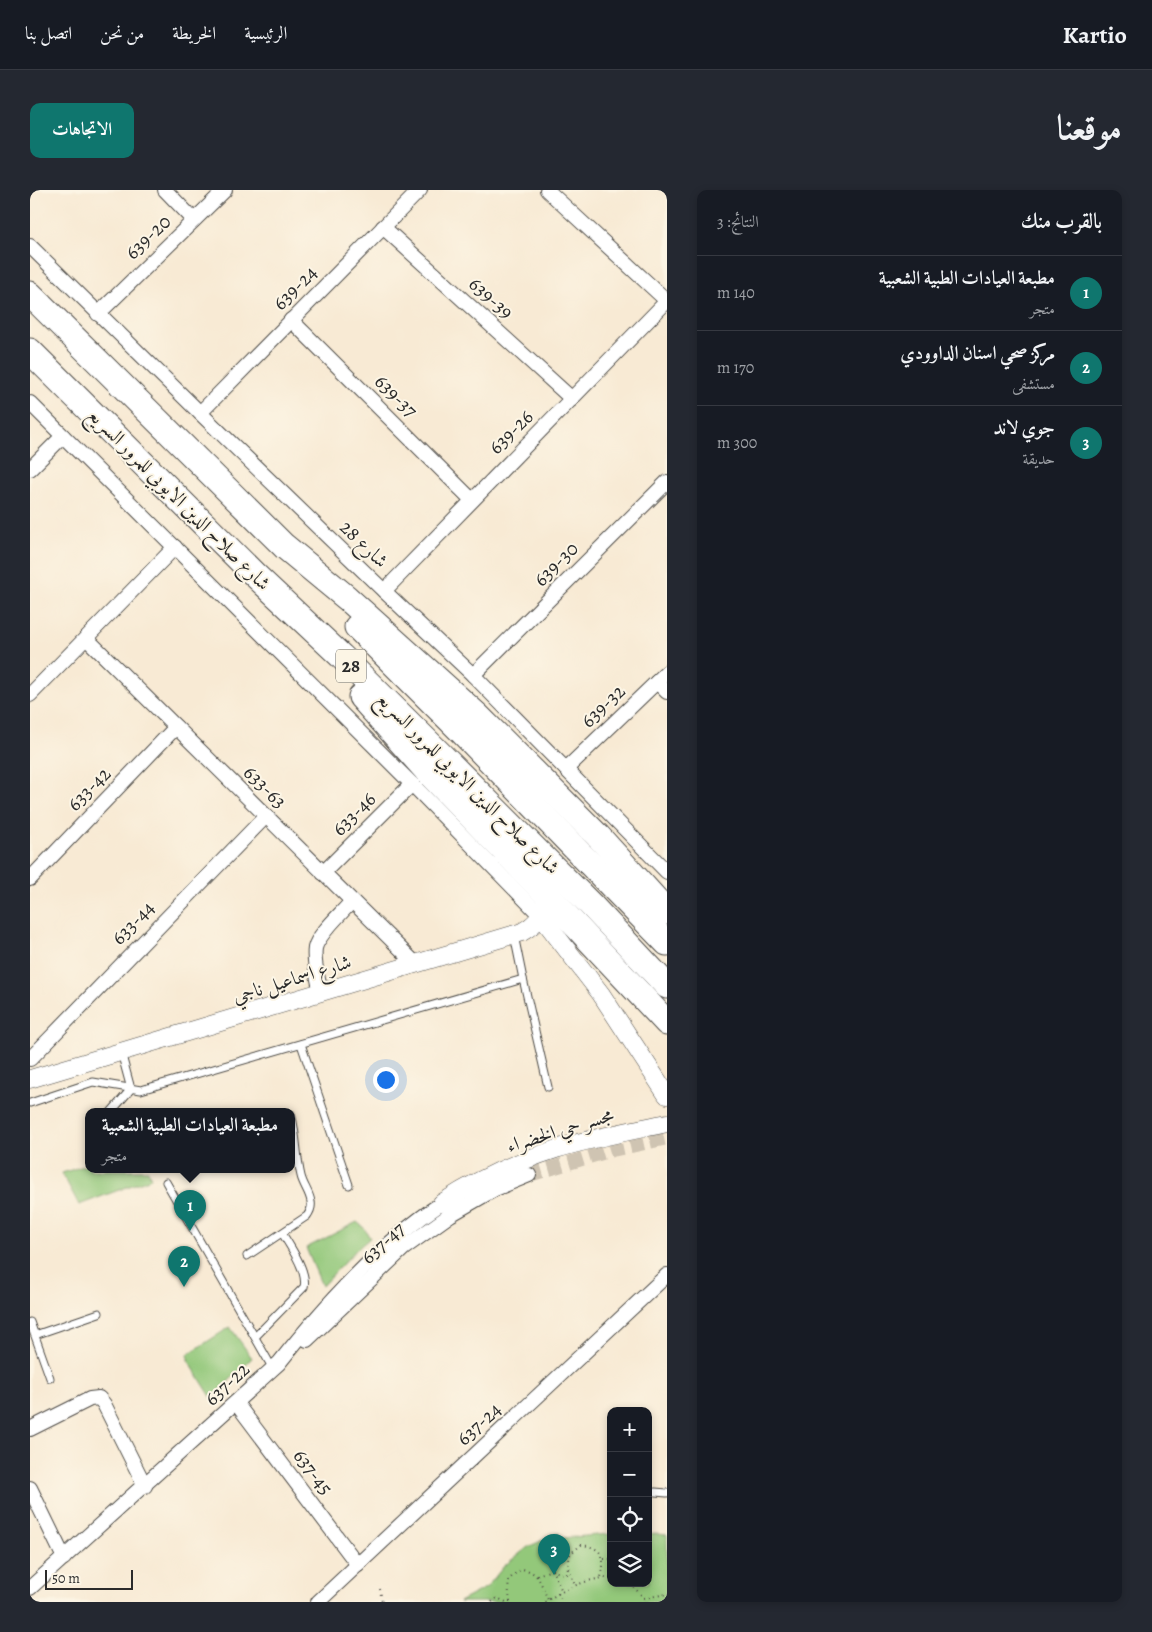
<!DOCTYPE html>
<html lang="ar">
<meta charset="utf-8">
<style>
body{margin:0;font-family:Alegreya,Amiri,serif;background:#242831;color:#f1f3f6;direction:rtl}
.controls{position:absolute;right:15px;bottom:15px;display:grid;overflow:hidden;border-radius:10px;box-shadow:0 2px 8px #0003}
.controls button{width:45px;height:45px;display:grid;place-items:center;padding:0;border:0;border-bottom:1px solid #363941;background:#171b24;color:#f1f3f6;font:25px sans-serif}
.scale{position:absolute;left:15px;bottom:12px;width:88px;box-sizing:border-box;padding-left:5px;border:2px solid #2b2b2b;border-top:0;font-size:14px;line-height:18px;white-space:nowrap;color:#2b2b2b;-webkit-text-stroke:4px #fcf5e5;paint-order:stroke}
.you{position:absolute;left:355px;top:889px;width:18px;height:18px;margin:-12px;border:4px solid #fff;border-radius:50%;background:#1a73e8;box-shadow:0 0 0 8px #1a73e833}
.badge{display:grid;place-items:center;width:32px;height:32px;border-radius:50%;background:#0f766e;color:#fff;font-size:16px;font-weight:700}
.pin{position:absolute;translate:-50% -41px;filter:drop-shadow(0 1px 2px #0008)}
.pin::after{content:'';position:absolute;top:26px;width:18px;height:15px;background:inherit;clip-path:polygon(0 0,100% 0,50% 100%)}
.popup{position:absolute;left:55px;top:918px;width:210px;height:65px;box-sizing:border-box;display:grid;place-content:center;border-radius:10px;background:#171b24;filter:drop-shadow(0 1px 4px #0005);font-size:16px;white-space:nowrap;color:#9ea1a6}
.popup b{font-size:19px;color:#f1f3f6}
.popup::after{content:'';position:absolute;left:50%;top:100%;margin-left:-10px;border:10px solid transparent;border-top-color:#171b24}
.list{margin:0;padding:0;list-style:none}
h2{display:flex;justify-content:space-between;align-items:center;height:65px;margin:0;padding:0 20px;font-size:21px}
h2 small{font-size:16px;font-weight:400;color:#9ea1a6}
.list li{display:grid;grid-template-columns:32px 1fr auto;gap:15px;align-items:center;box-sizing:border-box;height:75px;padding:0 20px;border-top:1px solid #363941}
.list b{display:block;font-size:19px;white-space:nowrap}
.list p{margin:0;font-size:16px;white-space:nowrap;color:#9ea1a6}
.list em{font-size:16px;font-style:normal;color:#9ea1a6}
.icon{flex:none;width:28px;height:28px;fill:none;stroke:currentColor;stroke-width:2;stroke-linecap:round;stroke-linejoin:round}
.map{position:relative;flex:none;width:637px;height:1412px;overflow:hidden;direction:ltr;border-radius:10px}
header{display:flex;align-items:center;gap:30px;box-sizing:border-box;height:70px;padding:0 25px;background:#171b24;border-bottom:1px solid #363941}
header strong{font-size:24px}
nav{display:flex;gap:28px;margin-inline-start:auto;font-size:18px}
.intro{display:flex;align-items:center;justify-content:space-between;box-sizing:border-box;height:120px;padding:0 30px}
h1{margin:0;font-size:35px}
.button{padding:12px 22px;border-radius:10px;background:#0f766e;color:#fff;font-size:18px;font-weight:700}
main{display:flex;gap:30px;padding:0 30px}
aside{flex:1;background:#171b24;border-radius:10px;box-shadow:0 2px 8px #0003}
.map>svg:first-child{display:block}
.green{fill:#93c87a;stroke:#5f7a52}
.lines{fill:none;stroke-linecap:round;stroke-linejoin:round}
.minor-tunnel{stroke:#cfc4b2;stroke-width:14;stroke-dasharray:14 7;stroke-linecap:butt}
.service-casing{stroke:#4a4844;stroke-width:9}
.minor-casing{stroke:#4a4844;stroke-width:16}
.tertiary-casing{stroke:#4a4844;stroke-width:19}
.motorway-casing{stroke:#4a4844;stroke-width:27}
.path{stroke:#4a4844;stroke-width:2;stroke-dasharray:1 4;stroke-linecap:butt}
.service{stroke:#fff;stroke-width:7}
.minor{stroke:#fff;stroke-width:14}
.tertiary{stroke:#fff;stroke-width:18}
.motorway{stroke:#fff;stroke-width:25}
.labels{text-anchor:middle;dominant-baseline:central;stroke-width:4;stroke-linejoin:round;paint-order:stroke}
.shield{fill:#fcf5e5;stroke:#6a6863;stroke-width:1}
.shield-label{font-size:19px;font-weight:bold;fill:#2b2b2b}
.street-label{font-size:20px;fill:#2b2b2b;stroke:#fcf5e5}
</style>
<header>
<strong>Kartio</strong>
<nav><a>الرئيسية</a><a>الخريطة</a><a>من نحن</a><a>اتصل بنا</a></nav>
</header>
<div class="intro"><h1>موقعنا</h1><a class="button">الاتجاهات</a></div>
<main>
<aside>
<h2>بالقرب منك<small>النتائج: 3</small></h2>
<ul class="list">
<li><span class="badge">1</span><div><b>مطبعة العيادات الطبية الشعبية</b><p>متجر</p></div><em>140 m</em></li>
<li><span class="badge">2</span><div><b>مركز صحي اسنان الداوودي</b><p>مستشفى</p></div><em>170 m</em></li>
<li><span class="badge">3</span><div><b>جوي لاند</b><p>حديقة</p></div><em>300 m</em></li>
</ul>
</aside>
<div class="map">
<svg width="637" height="1412" viewBox="0 0 637 1412">
<rect width="100%" height="100%" fill="#fcf5e5"/>
<filter id="ink" filterUnits="userSpaceOnUse"><feTurbulence type="fractalNoise" baseFrequency=".02" numOctaves="2"/><feDisplacementMap in="SourceGraphic" scale="10" xChannelSelector="R" yChannelSelector="G"/><feConvolveMatrix kernelMatrix="1 2 1 2 8 2 1 2 1" color-interpolation-filters="sRGB"/></filter>
<filter id="wash" filterUnits="userSpaceOnUse"><feTurbulence type="fractalNoise" baseFrequency=".0096" numOctaves="4" result="noise"/><feDisplacementMap in="SourceGraphic" scale="20" xChannelSelector="R" yChannelSelector="G"/><feGaussianBlur stdDeviation="1.12" result="paint"/><feColorMatrix in="noise" values="0 0 0 0 0 0 0 0 0 0 0 0 0 0 0 0 0 1.4 0 .05"/><feComposite in="paint" operator="in"/></filter>
<g filter="url(#wash)">
<rect width="100%" height="100%" fill="#f8ead4"/>
<g class="green">
<path d="M 59,974 L 59,980 L 118,980 L 121,988 L 49,1015 L 32,983 Z"/>
<path d="M 327,1032 L 334,1038 L 340,1048 L 326,1060 L 292,1096 L 276,1058 Z"/>
<path d="M 200,1137 L 222,1168 L 182,1208 L 158,1170 L 158,1164 Z"/>
<path d="M 528,1343 L 531,1348 L 581,1344 L 581,1393 L 618,1393 L 618,1343 L 637,1345 L 637,1412 L 429,1412 L 457,1397 L 474,1376 L 498,1357 Z"/>
</g>
</g>
<g filter="url(#ink)">
<g class="lines">
<path class="minor-tunnel" d="M 499,985 L 582,960 L 637,948"/>
<defs>
<g id="service">
<path d="M 484,745 L 493,789"/>
<path d="M 271,854 L 319,995"/>
<path d="M 0,913 L 63,892 L 111,900 L 493,789 L 518,897"/>
<path d="M 81,922 L 101,899 L 91,862"/>
<path d="M 136,992 L 243,1179"/>
<path d="M 217,1066 L 277,1026 C 280,1022 282,1017 281,1012 C 280,1003 273,995 271,986 C 266,966 267,944 261,924"/>
<path d="M 0,1132 L 20,1188"/>
<path d="M 5,1145 L 69,1123"/>
<path d="M 225,1147 L 274,1097 C 278,1082 260,1056 252,1043"/>
<path d="M 625,1302 L 637,1303"/>
</g>
<g id="minor">
<path d="M 135,0 L 164,30"/>
<path d="M 517,0 L 637,111"/>
<path d="M 353,37 L 542,209"/>
<path d="M 0,56 L 170,223 L 354,401 L 443,485 L 637,682"/>
<path d="M 68,124 L 195,0"/>
<path d="M 261,130 L 442,310"/>
<path d="M 0,213 L 382,594 L 511,726"/>
<path d="M 170,223 L 390,0"/>
<path d="M 0,279 L 33,246"/>
<path d="M 354,401 L 637,111"/>
<path d="M 56,448 L 386,774"/>
<path d="M 443,485 L 637,292"/>
<path d="M 627,492 L 637,502"/>
<path d="M 0,505 L 145,357"/>
<path d="M 536,579 L 637,482"/>
<path d="M 293,683 L 382,594"/>
<path d="M 0,689 L 146,537"/>
<path d="M 291,802 C 288,790 283,771 285,758 C 288,744 312,723 322,711"/>
<path d="M 0,869 L 236,626"/>
<path d="M 277,1150 L 374,1058 L 420,1025 L 465,999 L 499,985"/>
<path d="M 206,1213 L 328,1375"/>
<path d="M 0,1239 L 60,1209 L 69,1208 L 74,1214 L 115,1296"/>
<path d="M 0,1298 L 34,1368"/>
<path d="M 0,1398 L 249,1173 C 296,1114 349,1055 412,1013"/>
<path d="M 288,1412 L 637,1085"/>
</g>
<g id="tertiary">
<path d="M 511,726 L 571,804 L 637,905"/>
<path d="M 0,889 L 492,742 C 509,733 512,724 519,707"/>
<path d="M 412,1013 C 447,990 486,972 526,959 C 562,948 600,941 637,933"/>
</g>
<g id="motorway">
<path d="M 0,104 L 254,356 L 317,408 L 448,526 L 568,646 L 637,722"/>
<path d="M 0,161 L 225,385 L 311,466 L 411,565 L 560,714 L 637,796"/>
<path d="M 327,437 L 432,542 L 637,753"/>
<path d="M 331,507 L 396,580 L 519,707 L 637,833"/>
</g>
</defs>
<use href="#service" class="service-casing"/>
<use href="#minor" class="minor-casing"/>
<use href="#tertiary" class="tertiary-casing"/>
<use href="#motorway" class="motorway-casing"/>
<g class="path">
<path d="M 574,1369 L 581,1369"/>
<path d="M 539,1378 L 545,1396"/>
<path d="M 522,1380 L 532,1384 L 537,1384 L 540,1364 L 551,1355 C 573,1357 576,1368 571,1387"/>
<path d="M 507,1385 L 522,1380 L 532,1401"/>
<path d="M 600,1393 L 614,1408 L 616,1412"/>
<path d="M 350,1399 L 352,1412"/>
<path d="M 528,1403 L 532,1412"/>
<path d="M 614,1408 L 637,1404"/>
<path d="M 462,1412 L 467,1408 L 476,1412"/>
<path d="M 480,1412 C 478,1394 475,1389 492,1379 C 510,1382 511,1395 518,1410"/>
<path d="M 515,1412 C 532,1400 559,1387 581,1388"/>
</g>
<use href="#service" class="service"/>
<use href="#minor" class="minor"/>
<use href="#tertiary" class="tertiary"/>
<use href="#motorway" class="motorway"/>
</g>
</g>
<g class="labels">
<rect class="shield" x="306" y="459.5" width="30" height="33" rx="4"/>
<g class="shield-label">
<text x="321" y="476">28</text>
</g>
<g class="street-label">
<text transform="translate(118 47) rotate(-44)">639-20</text>
<text transform="translate(265 98) rotate(-45)">639-24</text>
<text transform="translate(461 108) rotate(42)">639-39</text>
<text transform="translate(366 206) rotate(45)">639-37</text>
<text transform="translate(481 242) rotate(-45)">639-26</text>
<text transform="translate(149 309) rotate(45)">شارع صلاح الدين الايوبي للمرور السريع</text>
<text transform="translate(334 354) rotate(44)">شارع 28</text>
<text transform="translate(526 374) rotate(-45)">639-30</text>
<text transform="translate(573 516) rotate(-44)">639-32</text>
<text transform="translate(438 593) rotate(45)">شارع صلاح الدين الايوبي للمرور السريع</text>
<text transform="translate(235 597) rotate(45)">633-63</text>
<text transform="translate(59 599) rotate(-46)">633-42</text>
<text transform="translate(324 624) rotate(-45)">633-46</text>
<text transform="translate(103 733) rotate(-46)">633-44</text>
<text transform="translate(262 789) rotate(-17)">شارع اسماعيل ناجي</text>
<text transform="translate(530 940) rotate(-17)">مجسر حي الخضراء</text>
<text transform="translate(353 1053) rotate(-42)">637-47</text>
<text transform="translate(197 1194) rotate(-43)">637-22</text>
<text transform="translate(449 1234) rotate(-43)">637-24</text>
<text transform="translate(283 1282) rotate(53)">637-45</text>
</g>
</g>
</svg>
<div class="controls">
<button>+</button>
<button>−</button>
<button><svg class="icon" aria-label="locate" viewBox="0 0 24 24"><circle cx="12" cy="12" r="6"/><path d="M12 2v4M12 18v4M2 12h4M18 12h4"/></svg></button>
<button><svg class="icon" aria-label="layers" viewBox="0 0 24 24"><path d="M12 4l9 5-9 5-9-5zM3 14l9 5 9-5"/></svg></button>
</div>
<div class="scale">50 m</div>
<div class="you"></div>
<div class="pin badge" style="left:160px;top:1041px">1</div>
<div class="popup"><b>مطبعة العيادات الطبية الشعبية</b>متجر</div>
<div class="pin badge" style="left:154px;top:1097px">2</div>
<div class="pin badge" style="left:524px;top:1385px">3</div>
</div>
</main>
